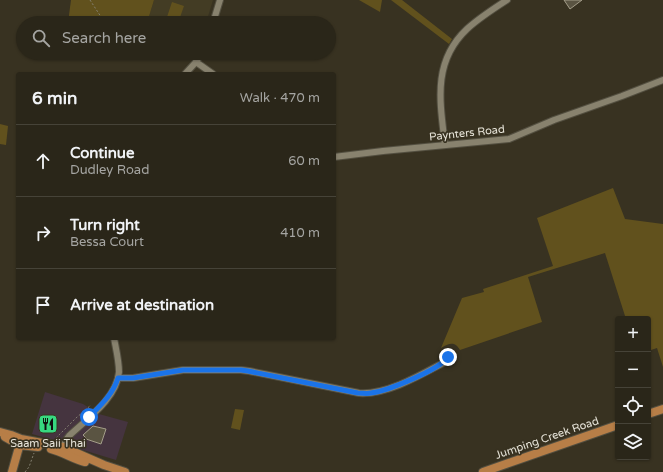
<!DOCTYPE html>
<meta charset="utf-8">
<style>
body{margin:0;font-family:"Varela Round",sans-serif;background:#322e22;color:#f1f3f6}
.controls{position:absolute;right:12px;bottom:12px;display:grid;overflow:hidden;border-radius:4px;box-shadow:0 1px 3px #0004}
.controls button{width:36px;height:36px;display:grid;place-items:center;padding:0;border:0;border-bottom:1px solid #464338;background:#2a2619;color:#f1f3f6;font:20px sans-serif}
.stop{position:absolute;width:12px;height:12px;margin:-9px;border:3px solid #1a73e8;border-radius:50%;background:#fff}
.stop.end{background:#1a73e8;border-color:#fff;box-shadow:0 1px 4px #0008}
.list{margin:0;padding:0;list-style:none}
h2{display:flex;justify-content:space-between;align-items:center;height:52px;margin:0;padding:0 16px;font-size:17px}
h2 small{font-size:13px;font-weight:400;color:#a5a5a2}
.list li{display:grid;grid-template-columns:26px 1fr auto;gap:12px;align-items:center;box-sizing:border-box;height:72px;padding:0 16px;border-top:1px solid #464338}
.list b{display:block;font-size:15px;white-space:nowrap}
.list p{margin:0;font-size:13px;white-space:nowrap;color:#a5a5a2}
.list em{font-size:13px;font-style:normal;color:#a5a5a2}
.icon{flex:none;width:22px;height:22px;fill:none;stroke:currentColor;stroke-width:2;stroke-linecap:round;stroke-linejoin:round}
.map{position:relative;flex:none;width:663px;height:472px;overflow:hidden}
.search{position:absolute;background:#2a2619;box-shadow:0 1px 3px #0004;left:16px;top:16px;width:320px;height:44px;display:flex;align-items:center;gap:10px;box-sizing:border-box;padding:0 14px;border-radius:22px;color:#a5a5a2;font-size:15px}
.panel{position:absolute;background:#2a2619;box-shadow:0 1px 3px #0004;left:16px;top:72px;width:320px;height:268px;border-radius:4px}
.map>svg:first-child{display:block}
.commercial{fill:#45343f}
.built{fill:#433c24}
.green{fill:#61511d}
.building{fill:#5a5442;stroke:#a39d89}
.lines{fill:none;stroke-linecap:round;stroke-linejoin:round}
.minor-casing{stroke:#534f40;stroke-width:8}
.major-casing{stroke:#534f40;stroke-width:10}
.path{stroke:#848071;stroke-width:1;stroke-dasharray:2 2;stroke-linecap:butt}
.minor{stroke:#88826e;stroke-width:6}
.major{stroke:#b77e47;stroke-width:8}
.route{stroke:#1a73e8;stroke-width:5}
.labels{text-anchor:middle;dominant-baseline:central;stroke-width:3.5;stroke-linejoin:round;paint-order:stroke}
.street-label{font-size:11px;fill:#e7e4d9;stroke:#383221}
.poi-label{font-size:11px;fill:#e7e4d9;stroke:#383221}
</style>
<div class="map">
<svg width="663" height="472" viewBox="0 0 663 472">
<rect width="100%" height="100%" fill="#383221"/>
<path class="commercial" d="M 45,392 L 83,404 L 99,414 L 128,422 L 116,460 L 73,447 L 65,443 L 32,434 Z"/>
<path class="built" d="M 154,0 L 213,0 L 206,23 L 147,23 Z"/>
<g class="green">
<path d="M 71,0 L 154,0 L 147,23 L 68,23 Z"/>
<path d="M 359,0 L 382,0 L 380,12 Z"/>
<path d="M 391,0 L 402,0 L 452,39 L 449,44 Z"/>
<path d="M 172,2 L 184,6 L 178,23 L 165,23 Z"/>
<path d="M 0,124 L 8,126 L 6,145 L 0,144 Z"/>
<path d="M 613,188 L 625,219 L 663,224 L 663,367 L 657,348 L 648,351 L 648,319 L 626,319 L 605,253 L 528,277 L 542,322 L 460,350 C 455,341 449,343 441,348 L 462,298 L 484,292 L 483,289 L 553,266 L 537,218 Z"/>
<path d="M 235,409 L 244,410 L 240,430 L 231,428 Z"/>
</g>
<g class="building">
<path d="M 564,0 L 582,0 L 570,9 Z"/>
<path d="M 44,417 L 54,420 L 51,430 L 41,427 Z"/>
<path d="M 93,426 L 106,429 L 101,444 L 86,439 L 86,438 L 83,435 Z"/>
</g>
<g class="lines">
<defs>
<g id="minor">
<path d="M 213,23 L 220,0"/>
<path d="M 196,62 L 213,74"/>
<path d="M 185,74 L 196,62 L 201,53"/>
<path d="M 445,145 C 440,102 432,62 467,29 C 479,18 493,9 507,0"/>
<path d="M 334,157 L 383,151 L 509,139 L 554,120 L 622,96 L 663,80"/>
<path d="M 118,378 L 133,378 L 183,370 L 241,370 L 249,371 L 359,393 C 386,395 419,376 443,363 L 446,360 L 450,354"/>
<path d="M 62,450 L 66,440 L 69,436 C 87,419 117,398 119,372 C 119,361 116,349 114,338"/>
</g>
<g id="major">
<path d="M 648,414 L 663,409"/>
<path d="M 0,432 L 11,435 L 21,439 L 63,447 L 104,465 L 125,472"/>
<path d="M 5,437 L 19,445 L 38,447"/>
<path d="M 51,449 C 63,452 73,459 85,462"/>
<path d="M 12,472 L 21,440"/>
<path d="M 483,472 L 618,425"/>
</g>
</defs>
<use href="#minor" class="minor-casing"/>
<use href="#major" class="major-casing"/>
<g class="path">
<path d="M 90,0 L 105,23"/>
<path d="M 56,438 L 76,418 L 91,405"/>
<path d="M 25,472 L 29,467 L 34,453"/>
</g>
<use href="#minor" class="minor"/>
<use href="#major" class="major"/>
</g>
<g class="lines">
<path class="route" d="M 89,417 C 101,405 113,394 118,378 L 133,378 L 183,370 L 241,370 L 248,371 L 358,393 C 363,393 367,394 371,393 C 387,391 439,370 448,357"/>
</g>
<defs>
<symbol id="restaurant-square" viewBox="-11 -11 22 22"><rect x="-9" y="-9" width="18" height="18" rx="4" fill="#37d880" stroke="#383221"/><path d="M-5-6h1v4h1v-4h1v4h1v-4h1v5L-1.5 .5V6h-2V.5L-5-1ZM5-6V6H3V1.5H1.5Q1.5-4 5-6Z" fill="#111"/></symbol>
</defs>
<g fill-rule="evenodd">
<use href="#restaurant-square" x="37" y="413" width="22" height="22"/>
</g>
<g class="labels">
<g class="street-label">
<text transform="translate(467 133) rotate(-6)">Paynters Road</text>
<text transform="translate(547 438) rotate(-19)">Jumping Creek Road</text>
</g>
<g class="poi-label">
<text x="48" y="443">Saam Saii Thai</text>
</g>
</g>
</svg>
<div class="controls">
<button>+</button>
<button>−</button>
<button><svg class="icon" aria-label="locate" viewBox="0 0 24 24"><circle cx="12" cy="12" r="6"/><path d="M12 2v4M12 18v4M2 12h4M18 12h4"/></svg></button>
<button><svg class="icon" aria-label="layers" viewBox="0 0 24 24"><path d="M12 4l9 5-9 5-9-5zM3 14l9 5 9-5"/></svg></button>
</div>
<div class="stop" style="left:89px;top:417px"></div>
<div class="stop end" style="left:448px;top:357px"></div>
<div class="search"><svg class="icon" aria-label="search" viewBox="0 0 24 24"><circle cx="10" cy="10" r="6"/><path d="M15 15l6 6"/></svg>Search here</div>
<section class="panel">
<h2>6 min<small>Walk · 470 m</small></h2>
<ul class="list">
<li><svg class="icon" aria-label="ahead" viewBox="0 0 24 24"><path d="M12 20V5M6 11l6-6 6 6"/></svg><div><b>Continue</b><p>Dudley Road</p></div><em>60 m</em></li>
<li><svg class="icon" aria-label="right" viewBox="0 0 24 24"><path d="M7 20v-9h11M14 6l5 5-5 5"/></svg><div><b>Turn right</b><p>Bessa Court</p></div><em>410 m</em></li>
<li><svg class="icon" aria-label="arrive" viewBox="0 0 24 24"><path d="M6 21V4h12l-3 4 3 4H6"/></svg><div><b>Arrive at destination</b></div></li>
</ul>
</section>
</div>
